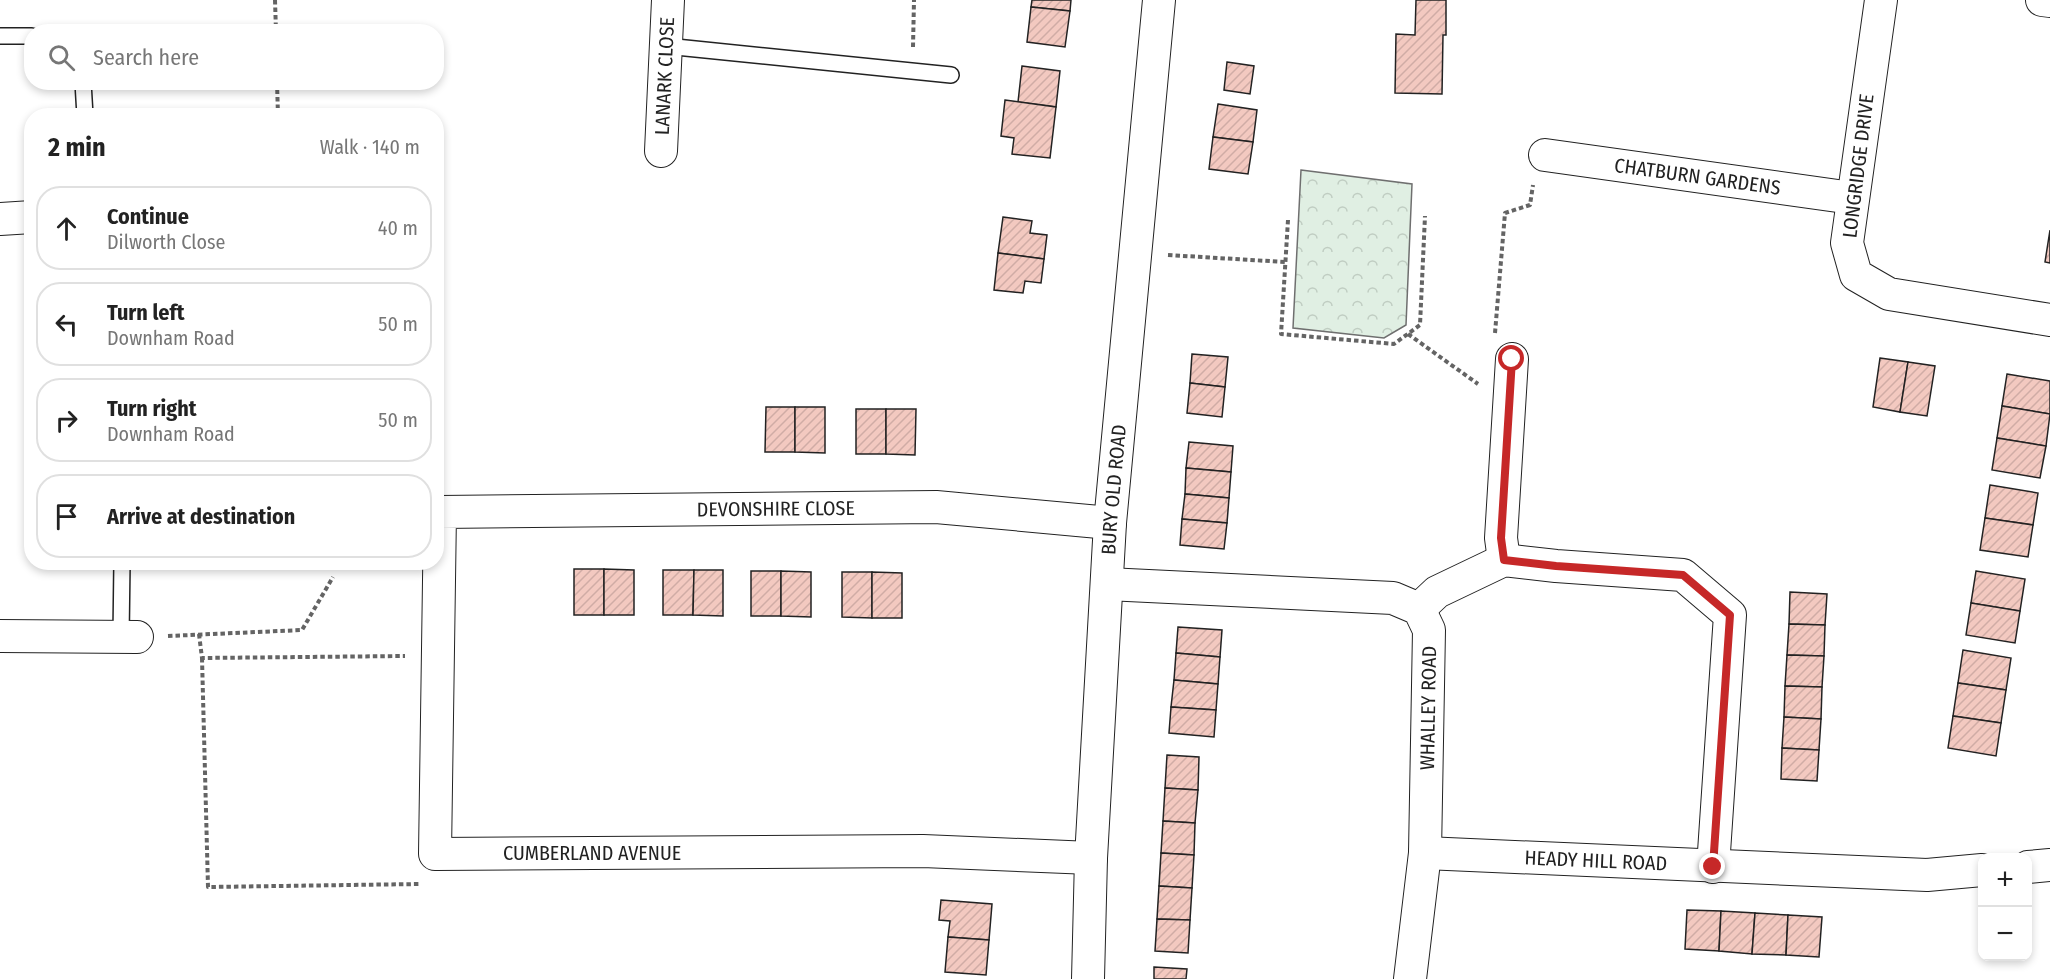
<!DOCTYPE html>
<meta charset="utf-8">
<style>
body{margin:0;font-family:"Fira Sans Condensed",sans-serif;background:#f6f6f6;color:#222}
.controls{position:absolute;right:18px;bottom:18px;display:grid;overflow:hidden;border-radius:12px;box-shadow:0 3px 9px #0003}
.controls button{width:54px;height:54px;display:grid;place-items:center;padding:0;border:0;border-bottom:2px solid #e0e0e0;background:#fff;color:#222;font:30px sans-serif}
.stop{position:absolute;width:18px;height:18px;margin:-14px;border:4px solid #c62828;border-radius:50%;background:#fff}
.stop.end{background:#c62828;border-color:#fff;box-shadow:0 2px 6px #0008}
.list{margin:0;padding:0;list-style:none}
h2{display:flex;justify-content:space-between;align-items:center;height:78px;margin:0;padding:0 24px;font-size:26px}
h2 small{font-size:20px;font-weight:400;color:#767676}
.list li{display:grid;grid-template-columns:39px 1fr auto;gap:18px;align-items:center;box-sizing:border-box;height:84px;margin:0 12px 12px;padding:0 12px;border:2px solid #e0e0e0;border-radius:24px}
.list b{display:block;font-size:22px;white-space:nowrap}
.list p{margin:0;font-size:20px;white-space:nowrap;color:#767676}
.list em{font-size:20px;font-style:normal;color:#767676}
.icon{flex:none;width:33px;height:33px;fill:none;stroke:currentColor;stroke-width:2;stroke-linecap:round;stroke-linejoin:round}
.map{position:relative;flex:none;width:2050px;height:979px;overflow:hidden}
.search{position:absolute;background:#fff;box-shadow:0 3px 9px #0003;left:24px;top:24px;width:420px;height:66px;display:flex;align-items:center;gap:15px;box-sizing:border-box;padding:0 21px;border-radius:24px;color:#767676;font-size:22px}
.panel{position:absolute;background:#fff;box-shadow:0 3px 9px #0003;left:24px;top:108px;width:420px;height:462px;border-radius:24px}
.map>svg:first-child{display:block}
.forest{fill:url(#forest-crowns);stroke:#6f6f6f;stroke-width:1.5}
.building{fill:url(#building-hatch);stroke:#222;stroke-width:1.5}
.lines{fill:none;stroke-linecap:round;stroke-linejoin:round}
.service-casing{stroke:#222;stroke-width:18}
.minor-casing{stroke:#222;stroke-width:34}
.path{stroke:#646464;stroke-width:4;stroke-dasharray:4.5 3;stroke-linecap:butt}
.service{stroke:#fff;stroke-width:15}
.minor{stroke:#fff;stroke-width:32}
.route{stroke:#c62828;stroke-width:8}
.labels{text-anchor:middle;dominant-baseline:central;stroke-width:4.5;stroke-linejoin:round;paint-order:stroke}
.street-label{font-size:20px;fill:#222;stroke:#fff}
</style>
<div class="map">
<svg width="2050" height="979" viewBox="0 0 2050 979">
<defs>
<pattern id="forest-crowns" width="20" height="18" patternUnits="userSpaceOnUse" patternTransform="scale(1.5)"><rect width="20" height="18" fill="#e0efe3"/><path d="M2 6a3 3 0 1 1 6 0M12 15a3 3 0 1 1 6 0" fill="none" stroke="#c0cdc2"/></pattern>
<pattern id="building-hatch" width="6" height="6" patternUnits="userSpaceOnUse" patternTransform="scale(1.5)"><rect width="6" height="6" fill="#f3c9c0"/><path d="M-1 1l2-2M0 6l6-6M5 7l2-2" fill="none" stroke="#d0aca5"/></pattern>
</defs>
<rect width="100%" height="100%" fill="#fff"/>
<path class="forest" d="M 1301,170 L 1412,184 L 1406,325 L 1384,338 L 1293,328 Z"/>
<g class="building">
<path d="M 1032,0 L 1071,0 L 1070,11 L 1031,7 Z"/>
<path d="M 1416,0 L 1446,0 L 1446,35 L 1443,35 L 1442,94 L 1395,93 L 1396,34 L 1415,35 Z"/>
<path d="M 1031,7 L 1070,11 L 1065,47 L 1027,42 Z"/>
<path d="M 1227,62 L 1254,66 L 1250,94 L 1224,90 Z"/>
<path d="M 1022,66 L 1060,71 L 1056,107 L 1018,102 Z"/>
<path d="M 1005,100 L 1056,107 L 1050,158 L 1012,154 L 1014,138 L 1001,136 Z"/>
<path d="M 1218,104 L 1257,110 L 1253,142 L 1213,137 Z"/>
<path d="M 1213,137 L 1253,142 L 1248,174 L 1209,169 Z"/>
<path d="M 1003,217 L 1032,221 L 1030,233 L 1047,235 L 1044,259 L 998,253 Z"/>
<path d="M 2050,230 L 2050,263 L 2045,262 Z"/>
<path d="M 998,253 L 1044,259 L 1041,283 L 1025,281 L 1023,293 L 994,290 Z"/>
<path d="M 1192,354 L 1228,357 L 1225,387 L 1190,383 Z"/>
<path d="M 1880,358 L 1908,362 L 1900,412 L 1873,407 Z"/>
<path d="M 1908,362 L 1935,366 L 1927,416 L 1900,412 Z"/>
<path d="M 2007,374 L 2050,381 L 2050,414 L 2002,406 Z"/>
<path d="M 1190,383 L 1225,387 L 1222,417 L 1187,413 Z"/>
<path d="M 2002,406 L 2050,414 L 2046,446 L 1997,438 Z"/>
<path d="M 766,407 L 795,407 L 795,452 L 765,452 Z"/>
<path d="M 795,407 L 825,407 L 825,453 L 795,452 Z"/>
<rect x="856" y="409" width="30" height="45"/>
<path d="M 886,409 L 916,409 L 915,455 L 886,454 Z"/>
<path d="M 1997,438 L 2046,446 L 2040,478 L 1992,470 Z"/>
<path d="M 1189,442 L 1233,446 L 1231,472 L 1186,468 Z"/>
<path d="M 1186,468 L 1231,472 L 1229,498 L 1185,494 Z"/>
<path d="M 1990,485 L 2038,493 L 2033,525 L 1985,518 Z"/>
<path d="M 1185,494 L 1229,498 L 1227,523 L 1182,519 Z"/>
<path d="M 1985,518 L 2033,525 L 2028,557 L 1980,550 Z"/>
<path d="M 1182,519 L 1227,523 L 1224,549 L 1180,545 Z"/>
<rect x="574" y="569" width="30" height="46"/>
<path d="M 604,569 L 634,570 L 634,615 L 604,615 Z"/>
<path d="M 663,570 L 694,570 L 693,615 L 663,615 Z"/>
<path d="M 694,570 L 723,570 L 723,616 L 693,615 Z"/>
<rect x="751" y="571" width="30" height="45"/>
<path d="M 781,571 L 811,572 L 811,617 L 781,616 Z"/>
<path d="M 1976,571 L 2025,579 L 2020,611 L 1971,603 Z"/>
<path d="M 842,572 L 872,572 L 872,618 L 842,617 Z"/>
<path d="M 872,572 L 902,573 L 902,618 L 872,618 Z"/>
<path d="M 1790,592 L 1827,594 L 1825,625 L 1789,624 Z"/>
<path d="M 1971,603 L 2020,611 L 2015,643 L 1966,635 Z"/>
<path d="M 1789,624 L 1825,625 L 1824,656 L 1787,655 Z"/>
<path d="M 1178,627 L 1222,630 L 1220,657 L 1176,653 Z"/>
<path d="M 1963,650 L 2011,658 L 2006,690 L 1958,683 Z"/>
<path d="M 1176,653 L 1220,657 L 1218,684 L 1174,680 Z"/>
<path d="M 1787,655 L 1824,656 L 1822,687 L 1785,686 Z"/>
<path d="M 1174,680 L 1218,684 L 1216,710 L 1171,707 Z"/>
<path d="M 1958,683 L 2006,690 L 2001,723 L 1953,716 Z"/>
<path d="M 1785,686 L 1822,687 L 1821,719 L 1784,717 Z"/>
<path d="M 1171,707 L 1216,710 L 1214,737 L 1169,733 Z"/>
<path d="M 1953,716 L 2001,723 L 1996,756 L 1948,748 Z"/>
<path d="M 1784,717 L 1821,719 L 1819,750 L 1782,748 Z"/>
<path d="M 1782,748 L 1819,750 L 1817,781 L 1781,779 Z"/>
<path d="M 1167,755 L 1199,757 L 1198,790 L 1165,788 Z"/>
<path d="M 1165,788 L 1198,790 L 1195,823 L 1163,821 Z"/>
<path d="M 1163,821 L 1195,823 L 1194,855 L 1161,853 Z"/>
<path d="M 1161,853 L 1194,855 L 1192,888 L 1159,886 Z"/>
<path d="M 1159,886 L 1192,888 L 1190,920 L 1157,919 Z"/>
<path d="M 941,900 L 992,904 L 989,940 L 948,937 L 950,921 L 939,920 Z"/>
<path d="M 1687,910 L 1721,911 L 1719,951 L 1685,949 Z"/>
<path d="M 1721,911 L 1755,913 L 1752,954 L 1719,951 Z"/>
<path d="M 1755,913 L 1788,915 L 1786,955 L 1752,954 Z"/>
<path d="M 1788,915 L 1822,917 L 1819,957 L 1786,955 Z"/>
<path d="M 1157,919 L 1190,920 L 1188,953 L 1155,951 Z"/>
<path d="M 948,937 L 989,940 L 986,975 L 945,972 Z"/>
<path d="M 1154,967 L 1187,969 L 1186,979 L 1154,979 Z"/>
</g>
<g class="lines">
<defs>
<g id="service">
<path d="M 0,36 L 32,36"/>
<path d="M 666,46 L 951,75"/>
<path d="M 83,82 L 85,116"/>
<path d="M 121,637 L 122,562"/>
</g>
<g id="minor">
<path d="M 1881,0 L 1847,243 L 1856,275 L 1889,294 L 2050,320"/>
<path d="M 2042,0 L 2050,1"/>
<path id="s1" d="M 661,151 L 668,0"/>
<path id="s2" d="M 1545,155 L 1852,198"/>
<path d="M 0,219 L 32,217"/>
<path d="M 1504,560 L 1501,538 L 1512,359"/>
<path d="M 1107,584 L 1393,598 L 1419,609 L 1429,630 L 1425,853 L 1410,979"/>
<path d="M 1419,609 L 1437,592 L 1504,560 L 1556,566 L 1683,575 L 1730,615 L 1713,867"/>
<path d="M 0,636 L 137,637"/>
<path id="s3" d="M 1425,853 L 1927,875 L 1982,870"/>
<path id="s4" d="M 1091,858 L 923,851 L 435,854 L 440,512 L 936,507 L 1110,523"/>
<path d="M 2028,867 L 2050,865"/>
<path id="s5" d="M 1088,979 L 1091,858 L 1110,523 L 1159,0"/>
</g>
</defs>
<use href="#service" class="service-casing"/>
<use href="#minor" class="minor-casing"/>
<g class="path">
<path d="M 275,0 L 276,32"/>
<path d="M 913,47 L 914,0"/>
<path d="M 277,82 L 278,116"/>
<path d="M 1288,220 L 1281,334 L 1394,344 L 1420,325 L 1425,216"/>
<path d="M 1168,255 L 1285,262"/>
<path d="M 1495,333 L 1505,213 L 1530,205 L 1533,185"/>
<path d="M 1408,334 L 1478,384"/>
<path d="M 199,634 L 202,658 L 405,656"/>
<path d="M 168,636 L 302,630 L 333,577"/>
<path d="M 202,658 L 208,887 L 420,884"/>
</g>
<use href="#service" class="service"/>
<use href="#minor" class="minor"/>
</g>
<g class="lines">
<path class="route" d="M 1512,359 L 1501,538 L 1504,560 L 1556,566 L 1683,575 L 1730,615 L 1713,867"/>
</g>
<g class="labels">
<g class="street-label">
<text stroke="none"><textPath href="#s1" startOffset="75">LANARK CLOSE</textPath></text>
<text transform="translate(1858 166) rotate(-83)">LONGRIDGE DRIVE</text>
<text stroke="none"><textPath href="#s2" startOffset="154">CHATBURN GARDENS</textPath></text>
<text stroke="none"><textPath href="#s5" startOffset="490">BURY OLD ROAD</textPath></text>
<text stroke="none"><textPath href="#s4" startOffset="1334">DEVONSHIRE CLOSE</textPath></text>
<text transform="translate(1428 708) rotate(-89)">WHALLEY ROAD</text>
<text x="592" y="853">CUMBERLAND AVENUE</text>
<text stroke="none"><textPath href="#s3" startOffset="171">HEADY HILL ROAD</textPath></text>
</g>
</g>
</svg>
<div class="controls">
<button>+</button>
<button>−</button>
</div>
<div class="stop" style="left:1512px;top:359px"></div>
<div class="stop end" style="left:1713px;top:867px"></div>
<div class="search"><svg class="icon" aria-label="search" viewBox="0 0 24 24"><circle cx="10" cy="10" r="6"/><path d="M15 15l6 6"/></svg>Search here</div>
<section class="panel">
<h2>2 min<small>Walk · 140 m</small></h2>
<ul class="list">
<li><svg class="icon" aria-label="ahead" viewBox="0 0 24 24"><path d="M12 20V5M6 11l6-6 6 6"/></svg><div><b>Continue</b><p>Dilworth Close</p></div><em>40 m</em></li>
<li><svg class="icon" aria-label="left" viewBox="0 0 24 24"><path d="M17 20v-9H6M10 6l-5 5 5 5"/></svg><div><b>Turn left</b><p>Downham Road</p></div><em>50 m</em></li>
<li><svg class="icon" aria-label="right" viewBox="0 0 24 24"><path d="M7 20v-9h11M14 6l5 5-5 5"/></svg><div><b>Turn right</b><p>Downham Road</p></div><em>50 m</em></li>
<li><svg class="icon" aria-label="arrive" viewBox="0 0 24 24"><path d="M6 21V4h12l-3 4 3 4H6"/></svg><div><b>Arrive at destination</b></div></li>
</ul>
</section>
</div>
